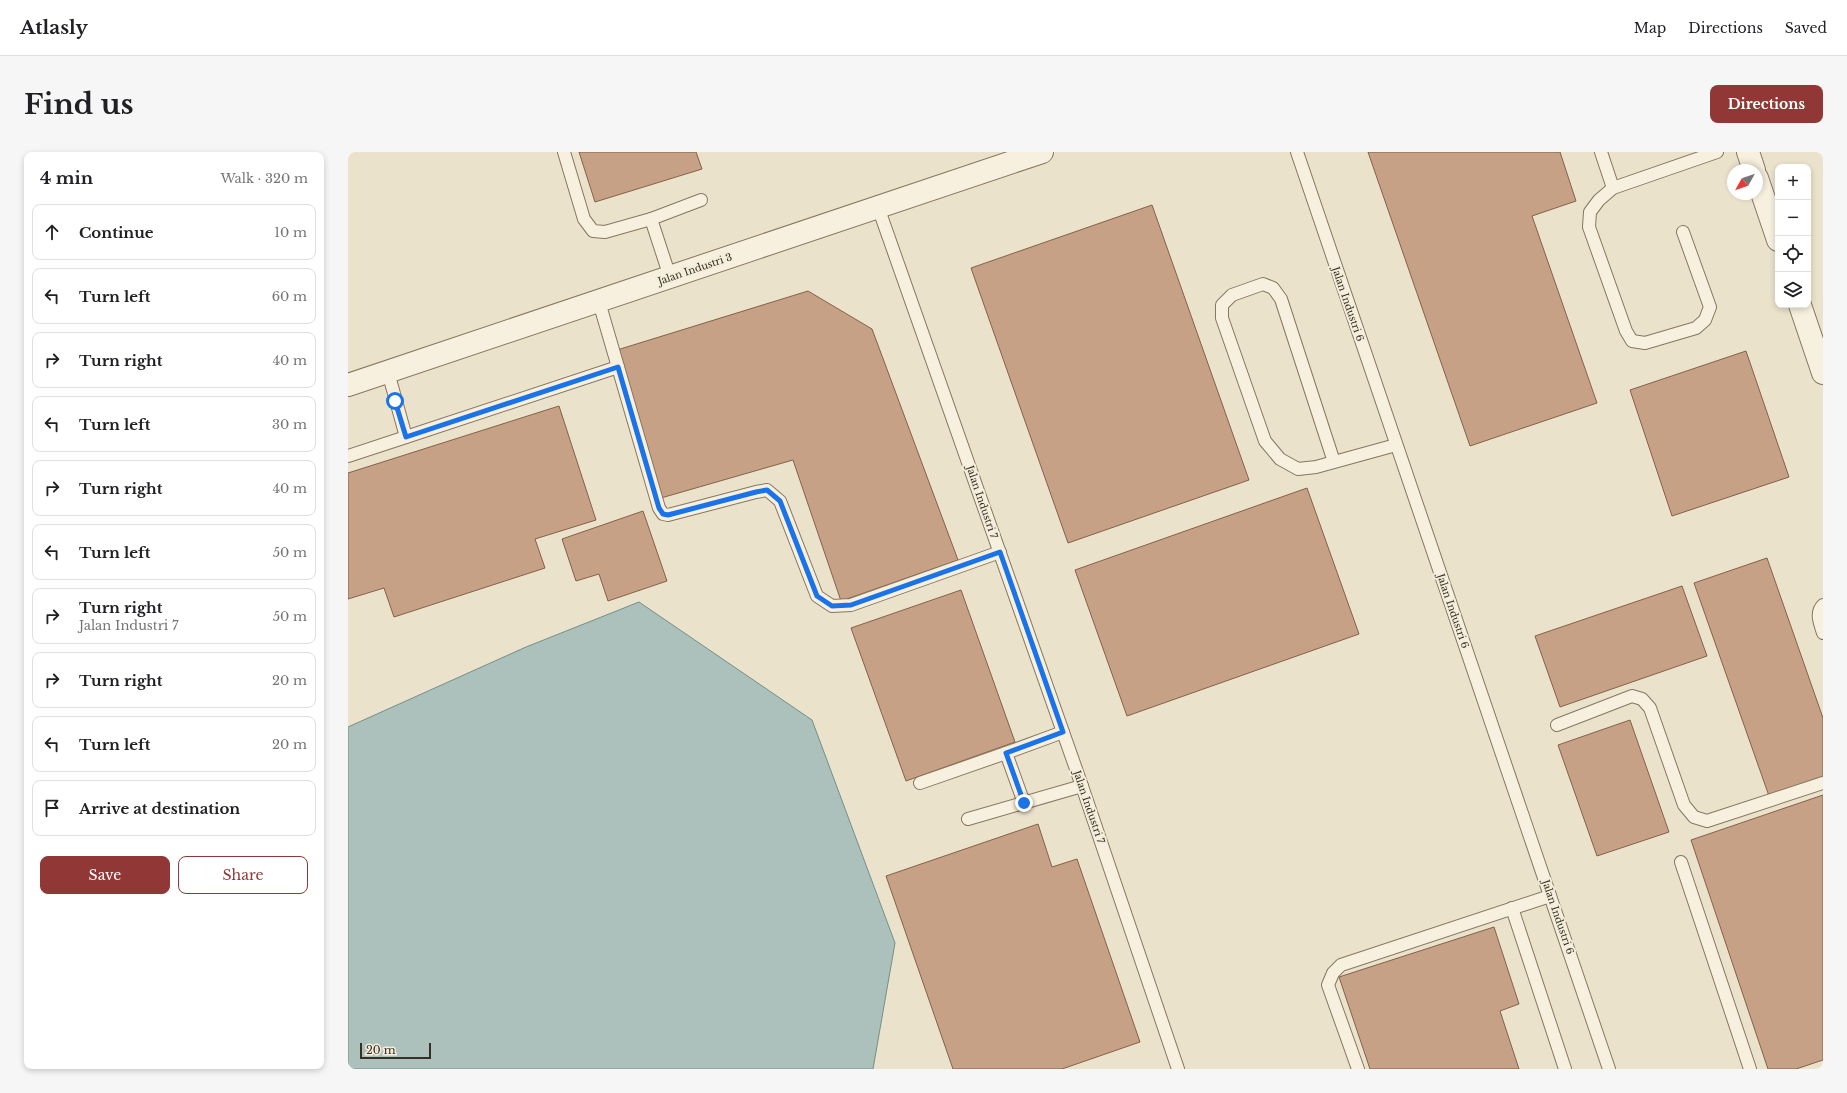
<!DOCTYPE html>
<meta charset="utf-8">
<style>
body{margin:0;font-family:"Libre Baskerville",serif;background:#f6f6f6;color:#202124}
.controls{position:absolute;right:12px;top:12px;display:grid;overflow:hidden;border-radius:8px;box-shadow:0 2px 6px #0003}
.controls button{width:36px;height:36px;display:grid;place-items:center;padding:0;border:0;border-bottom:1px solid #e0e0e0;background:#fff;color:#202124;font:20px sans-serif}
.compass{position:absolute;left:1379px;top:12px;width:36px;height:36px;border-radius:50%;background:#fff;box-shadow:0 2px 6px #0003;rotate:230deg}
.scale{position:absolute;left:12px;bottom:10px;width:71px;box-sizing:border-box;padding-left:4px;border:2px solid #392e23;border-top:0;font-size:11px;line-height:14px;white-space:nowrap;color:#392e23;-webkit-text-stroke:3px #f3eddb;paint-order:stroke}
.stop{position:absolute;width:12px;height:12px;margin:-9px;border:3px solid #1a73e8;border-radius:50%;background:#fff}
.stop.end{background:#1a73e8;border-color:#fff;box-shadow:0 1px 4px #0008}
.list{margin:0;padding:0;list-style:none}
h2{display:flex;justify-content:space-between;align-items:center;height:52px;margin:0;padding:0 16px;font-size:17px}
h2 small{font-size:13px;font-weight:400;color:#757577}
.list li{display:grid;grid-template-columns:26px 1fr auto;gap:12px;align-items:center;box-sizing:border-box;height:56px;margin:0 8px 8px;padding:0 8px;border:1px solid #e0e0e0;border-radius:8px}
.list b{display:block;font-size:15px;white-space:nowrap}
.list p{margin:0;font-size:13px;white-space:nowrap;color:#757577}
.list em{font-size:13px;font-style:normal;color:#757577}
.actions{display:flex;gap:8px;padding:12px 16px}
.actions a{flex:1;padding:9px 0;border:1px solid #913736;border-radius:8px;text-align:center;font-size:14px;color:#913736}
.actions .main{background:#913736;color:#fff}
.icon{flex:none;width:22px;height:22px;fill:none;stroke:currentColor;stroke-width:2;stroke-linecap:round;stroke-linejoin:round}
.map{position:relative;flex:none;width:1475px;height:917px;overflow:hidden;border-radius:8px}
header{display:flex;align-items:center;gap:24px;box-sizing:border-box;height:56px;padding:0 20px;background:#fff;border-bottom:1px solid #e0e0e0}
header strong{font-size:19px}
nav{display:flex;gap:22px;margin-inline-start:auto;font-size:14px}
.intro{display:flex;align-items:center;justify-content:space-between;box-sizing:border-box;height:96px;padding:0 24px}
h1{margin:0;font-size:28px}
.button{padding:10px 18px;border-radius:8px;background:#913736;color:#fff;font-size:14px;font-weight:700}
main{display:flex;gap:24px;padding:0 24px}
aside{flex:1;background:#fff;border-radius:8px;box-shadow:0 2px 6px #0003}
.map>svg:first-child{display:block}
.water{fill:#acc1bb;stroke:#738f88}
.building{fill:#c6a185;stroke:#846149}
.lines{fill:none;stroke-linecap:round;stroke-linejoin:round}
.service-casing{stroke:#877661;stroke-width:14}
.minor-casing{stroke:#877661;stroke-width:24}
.service{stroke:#f7f0df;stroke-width:12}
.minor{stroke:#f7f0df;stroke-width:22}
.route{stroke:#1a73e8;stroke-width:5}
.labels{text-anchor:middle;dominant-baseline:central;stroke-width:4;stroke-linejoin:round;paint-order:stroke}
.street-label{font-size:10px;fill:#392e23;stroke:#f3eddb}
</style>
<header>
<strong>Atlasly</strong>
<nav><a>Map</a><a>Directions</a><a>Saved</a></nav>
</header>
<div class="intro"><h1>Find us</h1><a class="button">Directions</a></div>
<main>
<aside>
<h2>4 min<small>Walk · 320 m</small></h2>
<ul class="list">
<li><svg class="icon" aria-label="ahead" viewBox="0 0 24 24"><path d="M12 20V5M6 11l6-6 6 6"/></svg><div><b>Continue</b></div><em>10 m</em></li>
<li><svg class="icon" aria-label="left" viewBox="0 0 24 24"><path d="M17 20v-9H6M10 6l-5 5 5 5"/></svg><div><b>Turn left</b></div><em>60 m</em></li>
<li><svg class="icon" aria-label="right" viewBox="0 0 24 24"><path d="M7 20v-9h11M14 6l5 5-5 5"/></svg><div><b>Turn right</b></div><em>40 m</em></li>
<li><svg class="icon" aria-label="left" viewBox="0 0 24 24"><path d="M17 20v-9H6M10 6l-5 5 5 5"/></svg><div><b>Turn left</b></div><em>30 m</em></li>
<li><svg class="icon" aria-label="right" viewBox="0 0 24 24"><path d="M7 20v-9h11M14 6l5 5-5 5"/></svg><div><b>Turn right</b></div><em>40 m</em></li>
<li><svg class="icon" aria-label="left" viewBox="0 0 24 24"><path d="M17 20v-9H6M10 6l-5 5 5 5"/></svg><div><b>Turn left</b></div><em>50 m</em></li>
<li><svg class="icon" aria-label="right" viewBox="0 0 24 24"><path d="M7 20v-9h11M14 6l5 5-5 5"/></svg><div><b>Turn right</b><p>Jalan Industri 7</p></div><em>50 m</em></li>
<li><svg class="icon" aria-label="right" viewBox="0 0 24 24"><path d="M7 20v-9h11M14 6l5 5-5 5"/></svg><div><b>Turn right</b></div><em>20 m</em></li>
<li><svg class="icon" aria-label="left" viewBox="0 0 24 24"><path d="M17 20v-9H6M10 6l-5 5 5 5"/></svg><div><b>Turn left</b></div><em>20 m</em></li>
<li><svg class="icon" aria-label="arrive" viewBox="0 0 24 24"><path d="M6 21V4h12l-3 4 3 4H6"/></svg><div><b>Arrive at destination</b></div></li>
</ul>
<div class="actions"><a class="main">Save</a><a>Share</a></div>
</aside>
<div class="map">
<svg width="1475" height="917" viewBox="0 0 1475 917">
<rect width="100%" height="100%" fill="#ebe2cc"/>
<path class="water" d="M 291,450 L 464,568 L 547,791 L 525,917 L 0,917 L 0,575 L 178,495 Z"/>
<g class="building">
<path d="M 231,0 L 348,0 L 354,17 L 247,50 Z"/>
<path d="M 1020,0 L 1212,0 L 1228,49 L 1184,64 L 1249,251 L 1122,294 Z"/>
<path d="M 804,53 L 901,328 L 720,391 L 623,116 Z"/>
<path d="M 460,139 L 524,177 L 610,408 L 493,449 L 445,308 L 313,346 L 269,198 Z"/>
<path d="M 1398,199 L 1441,325 L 1324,364 L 1282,238 Z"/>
<path d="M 211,254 L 248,368 L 187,387 L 197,416 L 46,465 L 36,436 L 0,447 L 0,321 Z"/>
<path d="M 959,336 L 1011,482 L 779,564 L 727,418 Z"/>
<path d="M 295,359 L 319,429 L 260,449 L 251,422 L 228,429 L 214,387 Z"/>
<path d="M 1419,406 L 1475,566 L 1475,625 L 1421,644 L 1346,431 Z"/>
<path d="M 1334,434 L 1359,504 L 1212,555 L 1187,484 Z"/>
<path d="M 613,438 L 667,590 L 558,629 L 503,476 Z"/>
<path d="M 1282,568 L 1321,680 L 1249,704 L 1210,593 Z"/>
<path d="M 1475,643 L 1475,908 L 1448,917 L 1420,917 L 1343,688 Z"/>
<path d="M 690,672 L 704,715 L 729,707 L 792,890 L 714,917 L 605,917 L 538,724 Z"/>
<path d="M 1146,775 L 1171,852 L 1152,859 L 1171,917 L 1022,917 L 991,825 Z"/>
</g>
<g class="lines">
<defs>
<g id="service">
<path d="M 216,0 L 236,67 L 245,79 L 257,80 L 303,67 L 322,125"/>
<path d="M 949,0 L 1261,917"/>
<path d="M 1253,0 L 1265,36"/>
<path d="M 530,55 L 734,634 L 830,917"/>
<path d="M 303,67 L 353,48"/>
<path d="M 1335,80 L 1362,155 L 1357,168 L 1348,176 L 1297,191 L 1284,189 L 1278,179 L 1241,75 L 1242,60 L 1251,48 L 1265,36 L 1369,0"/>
<path d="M 251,150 L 270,215"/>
<path d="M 40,220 L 58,285 L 270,215 L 311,356 L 315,362 L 320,363 L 408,340 L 419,338 L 432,349 L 469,444 L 484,454 L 503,453 L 652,400"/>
<path d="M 0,304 L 58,285"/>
<path d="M 986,310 L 933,147 L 925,136 L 915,132 L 884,143 L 874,153 L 874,166 L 917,289 L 932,307 L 950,317 L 968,315 L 1048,293"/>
<path d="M 1475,453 C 1467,461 1472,471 1475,481"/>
<path d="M 1209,573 L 1284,544 L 1294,547 L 1302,556 L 1336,653 L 1346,665 L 1359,669 L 1475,631"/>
<path d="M 572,631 L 658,601"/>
<path d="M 676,651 L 658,601 L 715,580"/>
<path d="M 620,667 L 734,634"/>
<path d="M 1333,710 L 1402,917"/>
<path d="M 1164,756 L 1217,917"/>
<path d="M 1010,917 L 980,833 L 985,821 L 993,813 L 1202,744"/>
</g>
<g id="minor">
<path d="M 1400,0 L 1406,18"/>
<path d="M 1409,26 L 1430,88"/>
<path d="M 1452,153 L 1475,221"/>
<path d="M 0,233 L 694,0"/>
</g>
</defs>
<use href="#service" class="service-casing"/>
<use href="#minor" class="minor-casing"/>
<use href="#service" class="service"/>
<use href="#minor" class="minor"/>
</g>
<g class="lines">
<path class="route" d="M 47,249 L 58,285 L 270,215 L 311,356 L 315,362 L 320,363 L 408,340 L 419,338 L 432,349 L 469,444 L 484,454 L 503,453 L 652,400 L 715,580 L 658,601 L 676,651"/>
</g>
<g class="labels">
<g class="street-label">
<text transform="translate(347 117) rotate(-19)">Jalan Industri 3</text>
<text transform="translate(1000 152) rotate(71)">Jalan Industri 6</text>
<text transform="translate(634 350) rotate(71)">Jalan Industri 7</text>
<text transform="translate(1105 459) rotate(71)">Jalan Industri 6</text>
<text transform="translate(741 655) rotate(71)">Jalan Industri 7</text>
<text transform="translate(1210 765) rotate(71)">Jalan Industri 6</text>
</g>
</g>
</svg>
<div class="controls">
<button>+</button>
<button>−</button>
<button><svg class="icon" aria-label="locate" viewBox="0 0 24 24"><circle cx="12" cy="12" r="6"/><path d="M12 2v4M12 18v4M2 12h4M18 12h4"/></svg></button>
<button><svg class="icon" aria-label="layers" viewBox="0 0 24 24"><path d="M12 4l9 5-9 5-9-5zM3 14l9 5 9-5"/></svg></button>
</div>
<svg class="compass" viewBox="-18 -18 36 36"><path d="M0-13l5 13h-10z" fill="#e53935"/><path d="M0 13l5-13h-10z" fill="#757577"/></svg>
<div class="scale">20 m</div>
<div class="stop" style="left:47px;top:249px"></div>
<div class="stop end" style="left:676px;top:651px"></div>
</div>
</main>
